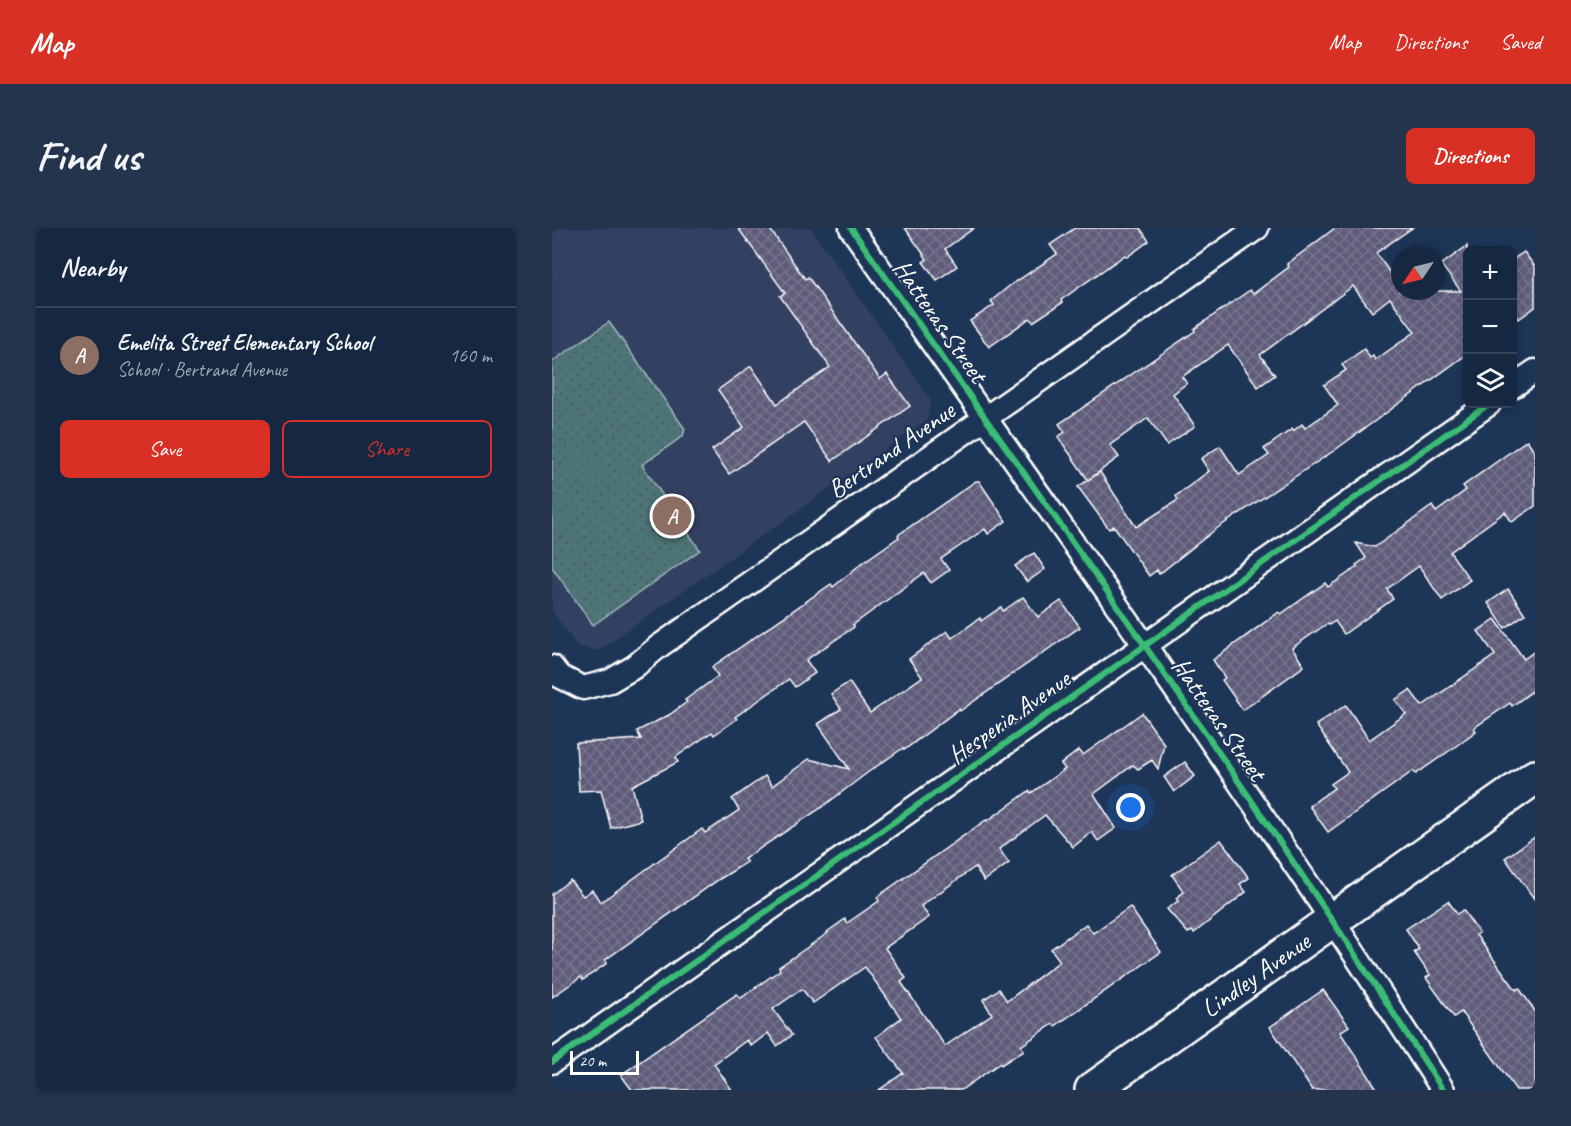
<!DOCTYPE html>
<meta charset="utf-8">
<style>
body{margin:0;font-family:Caveat,sans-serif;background:#23344c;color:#f1f3f6}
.controls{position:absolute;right:18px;top:18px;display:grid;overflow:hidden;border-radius:9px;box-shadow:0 3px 9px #0003}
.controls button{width:54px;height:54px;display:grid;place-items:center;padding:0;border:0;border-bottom:2px solid #35445a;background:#162841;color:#f1f3f6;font:30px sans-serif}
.compass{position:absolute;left:839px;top:18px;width:54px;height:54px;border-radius:50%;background:#162841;box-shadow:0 3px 9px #0003;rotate:235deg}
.scale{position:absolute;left:18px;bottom:15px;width:69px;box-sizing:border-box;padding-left:6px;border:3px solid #fff;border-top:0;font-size:16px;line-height:21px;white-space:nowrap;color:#fff;-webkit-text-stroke:4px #1d3557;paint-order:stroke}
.you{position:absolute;left:579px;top:580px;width:21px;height:21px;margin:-15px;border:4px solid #fff;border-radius:50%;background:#1a73e8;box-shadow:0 0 0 9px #1a73e833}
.badge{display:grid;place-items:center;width:39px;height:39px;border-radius:50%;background:#d93025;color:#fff;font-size:20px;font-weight:700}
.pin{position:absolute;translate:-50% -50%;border:3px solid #fff;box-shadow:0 2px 6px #0006}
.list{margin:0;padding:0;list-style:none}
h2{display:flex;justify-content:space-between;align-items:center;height:78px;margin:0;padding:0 24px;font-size:26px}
h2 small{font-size:20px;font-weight:400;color:#9ea6b1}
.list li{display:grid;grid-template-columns:39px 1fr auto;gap:18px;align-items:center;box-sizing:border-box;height:96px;padding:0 24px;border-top:2px solid #35445a}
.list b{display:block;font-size:22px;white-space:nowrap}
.list p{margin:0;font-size:20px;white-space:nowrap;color:#9ea6b1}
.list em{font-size:20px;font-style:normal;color:#9ea6b1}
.actions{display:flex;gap:12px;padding:18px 24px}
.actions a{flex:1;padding:14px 0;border:2px solid #d93025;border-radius:9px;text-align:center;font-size:21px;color:#d93025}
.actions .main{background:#d93025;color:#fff}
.icon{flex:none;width:33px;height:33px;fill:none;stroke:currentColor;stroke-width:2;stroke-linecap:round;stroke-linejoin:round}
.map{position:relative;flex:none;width:983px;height:862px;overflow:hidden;border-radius:9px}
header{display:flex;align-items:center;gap:36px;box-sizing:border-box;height:84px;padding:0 30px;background:#d93025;color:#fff}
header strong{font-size:28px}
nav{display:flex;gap:33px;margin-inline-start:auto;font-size:21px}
.intro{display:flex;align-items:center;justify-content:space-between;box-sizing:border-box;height:144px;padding:0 36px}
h1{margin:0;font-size:42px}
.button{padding:15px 27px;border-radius:9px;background:#d93025;color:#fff;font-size:21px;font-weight:700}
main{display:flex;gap:36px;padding:0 36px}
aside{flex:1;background:#162841;border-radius:9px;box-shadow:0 3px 9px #0003}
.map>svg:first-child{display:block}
.built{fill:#314162}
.grass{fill:url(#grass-dots);stroke:#a6babc;stroke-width:1.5}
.building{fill:url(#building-cross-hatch);stroke:#fff;stroke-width:1.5}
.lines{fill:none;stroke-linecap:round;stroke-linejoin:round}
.street-casing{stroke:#fff;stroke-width:27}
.secondary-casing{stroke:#fff;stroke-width:38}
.street{stroke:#1d3557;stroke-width:22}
.secondary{stroke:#1d3557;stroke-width:33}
.cycleway-casing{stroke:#1d3557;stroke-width:10}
.cycleway{stroke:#3abd76;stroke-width:6}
.labels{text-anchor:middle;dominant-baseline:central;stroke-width:4.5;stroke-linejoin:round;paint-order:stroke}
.street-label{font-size:26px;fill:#fff;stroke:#1d3557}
</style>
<header>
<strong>Map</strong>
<nav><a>Map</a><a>Directions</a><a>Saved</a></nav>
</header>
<div class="intro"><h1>Find us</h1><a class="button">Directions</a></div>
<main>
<aside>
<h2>Nearby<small></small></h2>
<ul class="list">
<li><span class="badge" style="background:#8d6e63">A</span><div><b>Emelita Street Elementary School</b><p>School · Bertrand Avenue</p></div><em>160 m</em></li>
</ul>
<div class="actions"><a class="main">Save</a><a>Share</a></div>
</aside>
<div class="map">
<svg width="983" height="862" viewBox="0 0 983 862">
<defs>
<pattern id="grass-dots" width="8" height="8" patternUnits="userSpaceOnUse" patternTransform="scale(1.5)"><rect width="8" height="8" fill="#4e7578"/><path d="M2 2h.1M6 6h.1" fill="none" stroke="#4d5c5e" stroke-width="1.8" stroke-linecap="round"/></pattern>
<pattern id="building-cross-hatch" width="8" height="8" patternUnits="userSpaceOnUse" patternTransform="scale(1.5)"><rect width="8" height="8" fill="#5f5c7a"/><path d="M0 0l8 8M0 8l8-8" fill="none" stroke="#77748e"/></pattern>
</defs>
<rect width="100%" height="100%" fill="#1d3557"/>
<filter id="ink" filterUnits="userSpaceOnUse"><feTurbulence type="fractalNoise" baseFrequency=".0167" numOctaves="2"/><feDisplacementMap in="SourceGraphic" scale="12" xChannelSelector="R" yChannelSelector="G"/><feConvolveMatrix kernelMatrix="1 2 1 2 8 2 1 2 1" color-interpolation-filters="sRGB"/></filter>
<g filter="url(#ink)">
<path class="built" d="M 0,0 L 259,0 L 379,172 L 375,192 L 46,423 L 25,418 L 0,383 Z"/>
<path class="grass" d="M 57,94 L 133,201 L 131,208 L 90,237 L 148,322 L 41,397 L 0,339 L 0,134 Z"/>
<g class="building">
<path d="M 186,0 L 217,0 L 253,51 L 256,49 L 328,151 L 335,146 L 358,178 L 280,233 L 252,194 L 177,246 L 160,222 L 192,199 L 166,162 L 199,138 L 225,176 L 278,139 L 228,68 L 233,65 Z"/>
<path d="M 353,0 L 422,0 L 393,21 L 405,38 L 385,52 L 371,34 L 375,31 Z"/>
<path d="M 523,0 L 588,0 L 597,13 L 575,29 L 573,27 L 509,72 L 510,75 L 481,94 L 478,90 L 437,119 L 418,93 L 442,77 L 439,73 L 456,59 L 505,26 L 498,17 Z"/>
<path d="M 783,0 L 860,0 L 824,25 L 848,59 L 847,63 L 909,63 L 889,37 L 915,18 L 915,126 L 783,222 L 664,301 L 607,346 L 605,342 L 597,348 L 562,298 L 557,301 L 526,259 L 548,244 L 584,299 L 626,272 L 624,268 L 657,243 L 649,231 L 668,218 L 687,247 L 717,227 L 712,221 L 740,201 L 741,203 L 750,196 L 753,200 L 786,177 L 772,157 L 794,142 L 790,137 L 812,121 L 818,130 L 821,128 L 823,132 L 863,104 L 838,70 L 820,84 L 801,58 L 708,127 L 723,147 L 706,159 L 676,117 L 630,149 L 635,155 L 621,166 L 643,198 L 615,217 L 596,190 L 558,217 L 567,229 L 536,252 L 506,209 L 513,204 L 507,196 L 643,103 L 642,101 L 698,62 L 701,66 L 737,39 L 735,36 Z"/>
<path d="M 972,24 L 983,39 L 983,79 L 967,91 L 960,81 L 960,32 Z"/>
<path d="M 975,212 L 983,224 L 983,278 L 960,294 L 953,284 L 898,324 L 918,352 L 890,372 L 867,338 L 835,361 L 841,371 L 792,406 L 783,393 L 777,397 L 776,395 L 740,420 L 752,438 L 691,482 L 670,452 L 673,450 L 661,432 L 727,384 L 729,386 L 773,355 L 776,359 L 805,339 L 804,337 L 814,330 L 804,315 L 823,319 L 880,278 L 884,284 L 914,262 L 911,258 Z"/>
<path d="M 424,253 L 427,253 L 454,293 L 436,306 L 433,301 L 389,331 L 397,342 L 379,355 L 372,345 L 301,397 L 302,399 L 254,432 L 263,445 L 243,459 L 237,451 L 183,489 L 185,491 L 162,507 L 160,504 L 124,529 L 126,534 L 80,558 L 89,592 L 59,600 L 49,562 L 27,563 L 24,515 L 89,511 L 85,503 L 117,487 L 135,474 L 133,472 L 166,448 L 160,439 L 279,356 L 281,359 L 310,335 L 347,309 L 346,307 Z"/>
<path d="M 482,325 L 493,341 L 475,354 L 463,338 Z"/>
<path d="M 956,361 L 973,386 L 953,400 L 936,375 Z"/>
<path d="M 471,369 L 486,389 L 509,373 L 528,399 L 408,483 L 407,481 L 352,522 L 351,520 L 315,545 L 269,580 L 192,631 L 195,634 L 166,652 L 53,732 L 55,735 L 31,752 L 29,749 L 0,769 L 0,666 L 18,652 L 31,668 L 40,662 L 49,674 L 150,601 L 153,605 L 187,582 L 180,571 L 213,548 L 220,558 L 257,531 L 297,541 L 266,496 L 289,481 L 279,466 L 297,454 L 318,485 L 370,449 L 357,431 L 395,403 L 400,410 L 428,390 L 429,393 L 449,379 L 451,383 Z"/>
<path d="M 943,391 L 972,431 L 983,423 L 983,461 L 960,478 L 958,475 L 922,500 L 924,503 L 900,521 L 864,546 L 861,543 L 776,604 L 757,578 L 782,560 L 779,556 L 796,544 L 764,497 L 794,477 L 817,512 L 854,486 L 843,472 L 858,462 L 870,478 L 943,427 L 926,403 Z"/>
<path d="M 590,485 L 612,516 L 606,541 L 600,532 L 586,541 L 581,537 L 542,566 L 564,600 L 546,613 L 540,604 L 521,619 L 493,587 L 447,621 L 457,635 L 432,653 L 423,639 L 369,678 L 377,689 L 333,720 L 354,750 L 349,754 L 393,818 L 440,786 L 431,772 L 447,761 L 455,773 L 508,733 L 499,721 L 534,696 L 541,705 L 578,679 L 609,724 L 503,798 L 501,796 L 469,818 L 472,822 L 449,837 L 448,835 L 409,862 L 327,862 L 351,845 L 324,809 L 349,790 L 313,739 L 261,775 L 250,761 L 221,781 L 240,807 L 225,818 L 216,805 L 199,818 L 195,812 L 162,836 L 180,862 L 80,862 L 69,847 L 185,766 L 189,770 L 228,742 L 227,739 L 276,705 L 275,704 L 293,691 L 295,695 L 327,673 L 325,669 L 434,592 L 435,593 L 477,563 L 479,565 L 513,541 L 509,536 L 527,522 L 531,527 Z"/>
<path d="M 633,534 L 643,548 L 622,564 L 612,549 Z"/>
<path d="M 983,609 L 983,672 L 953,630 Z"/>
<path d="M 669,612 L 697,650 L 688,656 L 694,664 L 642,705 L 640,703 L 636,705 L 615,681 L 626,673 L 624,670 L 632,664 L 620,647 Z"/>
<path d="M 896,673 L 905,686 L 911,682 L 927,705 L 924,707 L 964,762 L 967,760 L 983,783 L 983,862 L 964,862 L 909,784 L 902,789 L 874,750 L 878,747 L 862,724 L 867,721 L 854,701 Z"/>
<path d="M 771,762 L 797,798 L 788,804 L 826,862 L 760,862 L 718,799 Z"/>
</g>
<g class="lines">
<defs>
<g id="street">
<path d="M 299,0 C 500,285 703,568 891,862"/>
<path d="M 960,159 L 983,143"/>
<path d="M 0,439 L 7,448 L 31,460 L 58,453 L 82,439 L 106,419 L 705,0"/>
<path d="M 0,834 L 937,176"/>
</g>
<g id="secondary">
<path id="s1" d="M 540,862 L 983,549"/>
</g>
</defs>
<use href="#street" class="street-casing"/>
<use href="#secondary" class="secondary-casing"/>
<use href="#street" class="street"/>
<use href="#secondary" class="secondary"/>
<defs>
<g id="cycleway">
<path d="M 299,0 C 500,285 703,568 891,862"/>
<path d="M 0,834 L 937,176"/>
</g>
</defs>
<use href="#cycleway" class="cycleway-casing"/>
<use href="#cycleway" class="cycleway"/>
</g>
</g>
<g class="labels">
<g class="street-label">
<text transform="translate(388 93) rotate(55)">Hatteras Street</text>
<text transform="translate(339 222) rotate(-35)">Bertrand Avenue</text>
<text transform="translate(457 489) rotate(-35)">Hesperia Avenue</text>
<text transform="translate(667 491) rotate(55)">Hatteras Street</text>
<text stroke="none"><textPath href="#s1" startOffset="200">Lindley Avenue</textPath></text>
</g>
</g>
</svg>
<div class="controls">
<button>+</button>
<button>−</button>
<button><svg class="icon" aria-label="layers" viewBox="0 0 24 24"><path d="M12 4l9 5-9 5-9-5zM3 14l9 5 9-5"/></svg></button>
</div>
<svg class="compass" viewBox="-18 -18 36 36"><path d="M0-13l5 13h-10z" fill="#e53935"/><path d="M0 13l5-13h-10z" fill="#9ea6b1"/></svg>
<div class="scale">20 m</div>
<div class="you"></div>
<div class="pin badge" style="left:120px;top:288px;background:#8d6e63">A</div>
</div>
</main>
